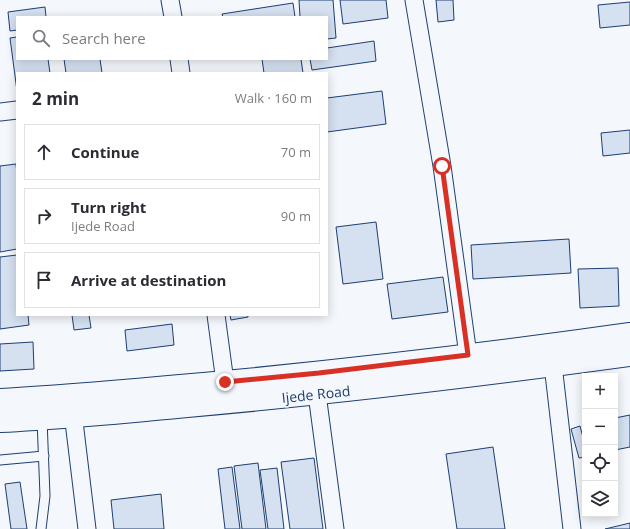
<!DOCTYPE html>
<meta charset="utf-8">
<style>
body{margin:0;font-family:"Open Sans",sans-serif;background:#f2f2f3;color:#2b2b33}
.controls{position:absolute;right:12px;bottom:12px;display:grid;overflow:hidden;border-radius:0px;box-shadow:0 2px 10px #0003}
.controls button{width:36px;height:36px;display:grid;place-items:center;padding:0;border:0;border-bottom:1px solid #e1e1e2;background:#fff;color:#2b2b33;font:20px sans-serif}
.stop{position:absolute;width:12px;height:12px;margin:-9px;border:3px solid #d93025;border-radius:50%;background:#fff}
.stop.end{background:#d93025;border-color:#fff;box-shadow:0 1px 4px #0008}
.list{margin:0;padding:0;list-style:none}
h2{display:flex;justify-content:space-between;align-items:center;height:52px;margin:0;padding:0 16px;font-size:17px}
h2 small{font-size:13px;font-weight:400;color:#7c7c81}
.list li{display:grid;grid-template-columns:26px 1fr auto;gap:12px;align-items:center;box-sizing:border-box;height:56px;margin:0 8px 8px;padding:0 8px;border:1px solid #e1e1e2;border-radius:0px}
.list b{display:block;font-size:15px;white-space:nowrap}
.list p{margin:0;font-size:13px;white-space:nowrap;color:#7c7c81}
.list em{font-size:13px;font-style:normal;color:#7c7c81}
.icon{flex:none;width:22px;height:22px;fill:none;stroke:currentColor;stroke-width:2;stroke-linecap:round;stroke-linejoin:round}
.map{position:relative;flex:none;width:630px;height:529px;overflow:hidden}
.search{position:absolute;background:#fff;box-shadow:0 2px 10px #0003;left:16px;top:16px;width:312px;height:44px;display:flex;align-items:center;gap:10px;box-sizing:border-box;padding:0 14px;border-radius:0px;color:#7c7c81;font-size:15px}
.panel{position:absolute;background:#fff;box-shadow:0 2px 10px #0003;left:16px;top:72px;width:312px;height:244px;border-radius:0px}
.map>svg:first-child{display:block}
.building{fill:#d5e0f0;stroke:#1d3f73}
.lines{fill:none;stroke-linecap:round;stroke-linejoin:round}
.service-casing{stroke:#1d3f73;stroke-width:11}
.minor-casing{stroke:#1d3f73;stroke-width:19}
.secondary-casing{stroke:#1d3f73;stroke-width:24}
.service{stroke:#f4f7fb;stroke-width:9}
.minor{stroke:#f4f7fb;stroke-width:17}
.secondary{stroke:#f4f7fb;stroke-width:22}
.route{stroke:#d93025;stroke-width:5}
.labels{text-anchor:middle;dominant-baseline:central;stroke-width:3;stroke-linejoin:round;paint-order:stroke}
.street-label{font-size:14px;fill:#1d3f73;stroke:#f4f7fb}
</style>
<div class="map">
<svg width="630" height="529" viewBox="0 0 630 529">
<rect width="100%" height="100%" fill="#f4f7fb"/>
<g class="building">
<path d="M 299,0 L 333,0 L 336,38 L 327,39 L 327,17 L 300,17 Z"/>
<path d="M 340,0 L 386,0 L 388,18 L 343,24 Z"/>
<path d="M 436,0 L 453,0 L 454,20 L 438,22 Z"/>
<path d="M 630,2 L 630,25 L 600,28 L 598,5 Z"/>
<path d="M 293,3 L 295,17 L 223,17 L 222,14 Z"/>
<path d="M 45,7 L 46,17 L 17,17 L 17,30 L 10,31 L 8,12 Z"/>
<path d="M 17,37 L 17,59 L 48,59 L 50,73 L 17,73 L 17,91 L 10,38 Z"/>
<path d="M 374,41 L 376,61 L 312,70 L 310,59 L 327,59 L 327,48 Z"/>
<path d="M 64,59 L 100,59 L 102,73 L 66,73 Z"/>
<path d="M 262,59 L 301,59 L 303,73 L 264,73 Z"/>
<path d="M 382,91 L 386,124 L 327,132 L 327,98 Z"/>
<path d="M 630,130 L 630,153 L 603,156 L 601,133 Z"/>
<path d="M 16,164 L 17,174 L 17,249 L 0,252 L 0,166 Z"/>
<path d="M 376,222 L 383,279 L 343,284 L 336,227 Z"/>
<path d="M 569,239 L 571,273 L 473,279 L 471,245 Z"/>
<path d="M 17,255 L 17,315 L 28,315 L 29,325 L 0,329 L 0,257 Z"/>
<path d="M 618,268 L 619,306 L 580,308 L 578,269 Z"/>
<path d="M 443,277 L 448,312 L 392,319 L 387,284 Z"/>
<path d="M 72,315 L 89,315 L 91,328 L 74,330 Z"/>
<path d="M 230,315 L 248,315 L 248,317 L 231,320 Z"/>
<path d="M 172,324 L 174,345 L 127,351 L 125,330 Z"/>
<path d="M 33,342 L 34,369 L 0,371 L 0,344 Z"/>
<path d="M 630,415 L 630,447 L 615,450 L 615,418 Z"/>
<path d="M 580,426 L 585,445 L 585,457 L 579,458 L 571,429 Z"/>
<path d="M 493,447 L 505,529 L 457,529 L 446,454 Z"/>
<path d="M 314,458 L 323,529 L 290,529 L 281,462 Z"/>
<path d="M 258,463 L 266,529 L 242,529 L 234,466 Z"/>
<path d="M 232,467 L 240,529 L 225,529 L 218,469 Z"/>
<path d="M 277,468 L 284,529 L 268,529 L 260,470 Z"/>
<path d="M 20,482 L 27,529 L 11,529 L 5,484 Z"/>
<path d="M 161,494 L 164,529 L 114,529 L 111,500 Z"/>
<path d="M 630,523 L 630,529 L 605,529 Z"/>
</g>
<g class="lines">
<defs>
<g id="service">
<path d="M 0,460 L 44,456"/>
<path d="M 41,529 L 45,496 L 42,419"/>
</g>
<g id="minor">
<path d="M 170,0 L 173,17"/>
<path d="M 414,0 L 442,166 L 468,355"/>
<path d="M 179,59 L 181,73"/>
<path d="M 0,112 L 17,110"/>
<path d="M 216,315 L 225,382"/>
<path d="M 553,365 L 572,529"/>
<path d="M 317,394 L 335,529"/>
<path d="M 72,405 L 87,529"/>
</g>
<g id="secondary">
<path d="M 0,400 C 75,396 150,389 225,382 C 361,369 496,353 630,334"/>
<path d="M 0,421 C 63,418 125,412 187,406 C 335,393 483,375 630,355"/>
</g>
</defs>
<use href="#service" class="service-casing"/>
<use href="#minor" class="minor-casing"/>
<use href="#secondary" class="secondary-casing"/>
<use href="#service" class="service"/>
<use href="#minor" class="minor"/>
<use href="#secondary" class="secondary"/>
</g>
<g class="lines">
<path class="route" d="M 225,382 L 319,373 L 468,355 L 442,166"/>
</g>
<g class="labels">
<g class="street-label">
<text transform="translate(316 394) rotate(-6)">Ijede Road</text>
</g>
</g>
</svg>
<div class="controls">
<button>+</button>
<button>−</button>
<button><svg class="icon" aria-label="locate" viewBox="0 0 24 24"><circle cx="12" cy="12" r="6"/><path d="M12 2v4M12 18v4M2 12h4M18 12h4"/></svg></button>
<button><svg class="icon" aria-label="layers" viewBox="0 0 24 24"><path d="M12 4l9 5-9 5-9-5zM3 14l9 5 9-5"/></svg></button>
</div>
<div class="stop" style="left:442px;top:166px"></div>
<div class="stop end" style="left:225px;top:382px"></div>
<div class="search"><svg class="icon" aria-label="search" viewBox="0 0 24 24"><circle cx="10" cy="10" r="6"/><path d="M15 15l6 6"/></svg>Search here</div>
<section class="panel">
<h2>2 min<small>Walk · 160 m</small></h2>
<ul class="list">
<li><svg class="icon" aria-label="ahead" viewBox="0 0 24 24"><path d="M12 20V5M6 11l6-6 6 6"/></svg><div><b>Continue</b></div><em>70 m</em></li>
<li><svg class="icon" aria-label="right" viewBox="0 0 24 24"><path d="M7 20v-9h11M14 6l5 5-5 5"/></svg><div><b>Turn right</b><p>Ijede Road</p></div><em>90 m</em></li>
<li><svg class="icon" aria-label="arrive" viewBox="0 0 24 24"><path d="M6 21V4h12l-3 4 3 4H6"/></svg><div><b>Arrive at destination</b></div></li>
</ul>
</section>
</div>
